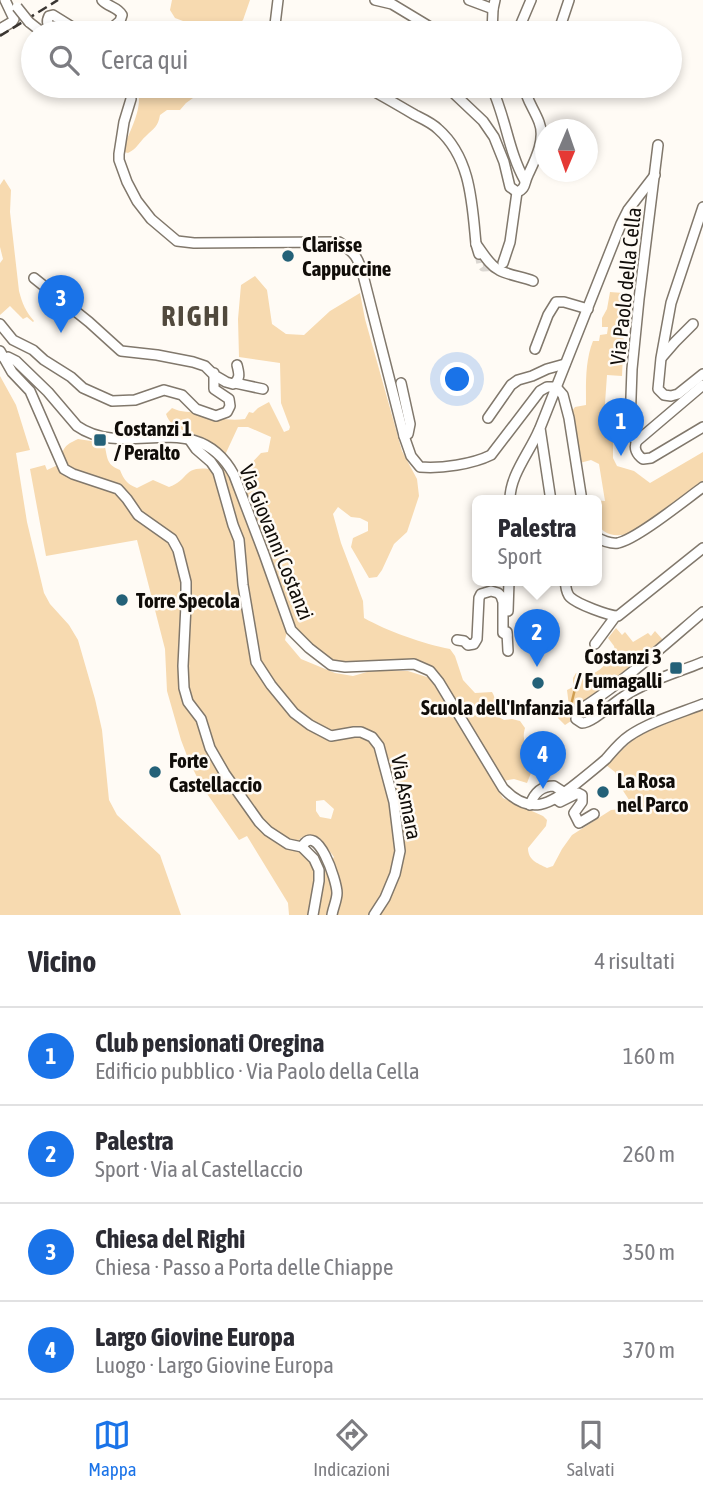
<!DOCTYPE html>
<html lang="it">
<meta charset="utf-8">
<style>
body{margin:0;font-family:"Asap Condensed",sans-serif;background:#f7f7f7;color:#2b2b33}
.compass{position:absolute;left:535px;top:119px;width:63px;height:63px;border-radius:50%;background:#fff;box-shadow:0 4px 10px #0003;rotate:182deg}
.you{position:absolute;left:458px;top:380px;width:24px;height:24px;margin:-18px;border:5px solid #fff;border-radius:50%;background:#1a73e8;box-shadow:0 0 0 10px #1a73e833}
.badge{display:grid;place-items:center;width:46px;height:46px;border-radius:50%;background:#1a73e8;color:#fff;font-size:23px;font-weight:700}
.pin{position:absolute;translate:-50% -58px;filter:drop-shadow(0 2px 4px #0008)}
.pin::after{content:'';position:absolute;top:37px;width:24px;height:21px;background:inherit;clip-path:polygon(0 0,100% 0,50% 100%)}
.popup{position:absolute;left:472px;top:495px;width:130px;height:91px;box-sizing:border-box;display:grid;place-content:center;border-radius:10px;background:#fff;filter:drop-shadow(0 2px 5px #0005);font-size:23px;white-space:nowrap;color:#7c7c81}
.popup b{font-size:26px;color:#2b2b33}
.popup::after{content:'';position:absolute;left:50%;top:100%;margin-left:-14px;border:14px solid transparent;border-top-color:#fff}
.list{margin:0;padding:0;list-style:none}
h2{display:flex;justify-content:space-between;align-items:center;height:91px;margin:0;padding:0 28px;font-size:30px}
h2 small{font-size:23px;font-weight:400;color:#7c7c81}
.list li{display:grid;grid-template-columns:46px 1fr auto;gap:21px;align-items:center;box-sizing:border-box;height:98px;padding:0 28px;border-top:2px solid #e1e1e2}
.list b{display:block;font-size:26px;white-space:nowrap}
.list p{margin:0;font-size:23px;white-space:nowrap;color:#7c7c81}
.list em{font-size:23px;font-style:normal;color:#7c7c81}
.icon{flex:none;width:38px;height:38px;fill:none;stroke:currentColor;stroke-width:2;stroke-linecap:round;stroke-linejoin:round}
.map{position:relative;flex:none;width:703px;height:915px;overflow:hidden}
.search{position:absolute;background:#fff;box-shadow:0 4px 10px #0003;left:21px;right:21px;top:21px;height:77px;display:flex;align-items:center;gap:18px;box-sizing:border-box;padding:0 24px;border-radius:38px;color:#7c7c81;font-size:26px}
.sheet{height:483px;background:#fff}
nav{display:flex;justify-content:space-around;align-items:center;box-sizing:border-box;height:98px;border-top:2px solid #e1e1e2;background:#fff;font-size:19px;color:#7c7c81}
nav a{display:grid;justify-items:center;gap:4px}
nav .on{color:#1a73e8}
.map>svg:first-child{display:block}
.green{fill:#f7dab0;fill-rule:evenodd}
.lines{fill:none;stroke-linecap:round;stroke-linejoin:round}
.stream{stroke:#d09e51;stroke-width:2.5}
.minor-tunnel{stroke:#dbd7d2;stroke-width:9;stroke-dasharray:9 4.5;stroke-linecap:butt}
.minor-casing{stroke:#81786c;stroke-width:12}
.minor{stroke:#fff;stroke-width:9}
.rail{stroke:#3a3632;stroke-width:2.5;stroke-dasharray:10 5;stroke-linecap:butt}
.minor-bridge-casing{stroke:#81786c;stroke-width:12;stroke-linecap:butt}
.minor-bridge{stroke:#fff;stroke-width:9}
.poi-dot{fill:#246178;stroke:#fffbf5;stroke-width:2.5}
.labels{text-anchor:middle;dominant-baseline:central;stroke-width:5;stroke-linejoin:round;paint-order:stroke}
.poi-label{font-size:21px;font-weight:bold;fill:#110d09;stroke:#fffbf5;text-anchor:start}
.street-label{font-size:21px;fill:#110d09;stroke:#fffbf5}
.district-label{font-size:28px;font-weight:bold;letter-spacing:2px;fill:#51493d;stroke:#fffbf5}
</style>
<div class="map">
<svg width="703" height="915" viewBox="0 0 703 915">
<rect width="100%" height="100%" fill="#fffbf5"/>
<g class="green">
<path d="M 172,0 L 250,0 L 243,20 L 230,33 L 194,33 L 191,24 L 175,18 L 170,10 Z"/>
<path d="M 137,86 L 195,86 L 193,98 L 186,103 L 180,110 L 167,110 L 160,115 C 158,127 154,128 146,136 C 139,142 137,149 128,153 L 124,152 L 124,147 C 131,127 144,108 137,86 Z"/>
<path d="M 4,179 L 11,190 L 10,212 L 19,291 C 22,303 26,312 34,321 L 33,322 L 27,317 L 23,319 L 10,306 L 0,315 L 0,263 L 3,259 L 0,247 L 0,185 Z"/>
<path d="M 255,276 L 267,290 L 272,324 L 286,334 L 304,335 L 330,311 L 360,293 L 365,319 L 402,451 L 417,479 L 419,496 L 407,532 L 394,544 L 382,570 L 377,577 L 369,578 L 351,547 L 353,538 L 368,531 L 368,522 L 360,518 L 351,517 L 338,507 L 333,514 L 341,543 L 363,601 L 364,618 C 387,631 424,644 450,649 L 455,656 L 463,680 L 475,693 L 492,692 C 497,700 495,707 497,716 L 504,720 L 512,719 L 520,721 L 525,728 C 520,745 531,751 541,763 L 537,771 L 531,773 L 527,783 L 514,779 L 503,781 L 432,668 L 346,663 L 332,661 L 323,656 L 294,628 L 237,473 L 247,468 L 261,453 L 268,452 L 271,437 L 248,427 L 238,427 L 225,455 C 219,450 214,444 207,440 C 193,431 172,432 166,414 L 172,408 C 182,413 190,411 200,414 C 215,418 229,421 245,419 L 249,412 L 253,413 L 258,408 L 269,402 L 284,432 L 289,430 L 290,427 L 281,403 L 280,363 L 239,357 L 238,319 L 241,285 Z"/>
<path d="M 610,292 L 623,293 L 622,308 L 625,308 L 622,376 L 607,375 L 603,432 L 613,434 L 613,458 L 617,466 L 634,471 L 650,483 L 703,452 L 703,482 L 633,532 C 619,538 599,537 597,518 C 596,513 597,506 596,501 L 591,500 L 605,501 L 599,464 L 591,460 L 580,463 L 572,411 L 575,407 L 586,405 C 586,384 585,361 593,341 L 599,341 L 600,335 L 607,334 L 608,327 L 602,327 L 602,318 L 607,309 Z"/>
<path d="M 0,376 L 16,405 L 30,450 L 16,453 L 27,522 L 44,593 L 50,604 L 69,625 L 78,640 L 95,699 L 102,730 L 109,800 L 117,815 L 160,855 L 181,915 L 0,915 Z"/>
<path d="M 78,439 L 104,443 C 108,457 105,464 120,470 C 124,480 127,484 137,488 L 153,480 L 169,487 C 190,480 182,466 209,469 L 210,467 L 200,445 L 227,466 L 272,584 L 287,631 L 285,640 L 301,659 L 335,673 L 353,676 L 374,670 L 408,671 L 430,678 L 503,798 L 543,816 L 547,820 L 546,826 L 528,848 C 528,860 537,863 547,868 L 553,866 L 562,849 L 572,835 L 611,810 L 621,809 L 631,803 L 620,786 L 615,772 L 606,765 L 638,735 L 703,709 L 703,915 L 316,915 L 325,868 L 334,857 L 319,837 L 302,837 L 299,840 C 300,853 310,858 314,870 C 319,882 312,902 309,915 L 289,915 L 288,903 L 247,836 L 239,840 L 201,785 L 189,761 L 181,740 L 167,691 L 165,649 L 137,540 L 46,556 L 30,469 L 45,465 L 47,470 L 60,464 C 63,448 63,446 78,439 ZM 324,800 L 334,809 L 331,819 L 320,817 L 316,811 L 316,801 Z"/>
<path d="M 616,628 L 622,635 L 625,632 L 633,642 L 648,633 L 651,636 L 655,631 L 663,640 L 603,690 L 574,708 L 570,714 L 571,721 L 565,725 L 558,718 L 558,710 L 569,706 L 567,690 L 573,687 L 573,678 L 576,673 C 597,679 601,667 616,654 L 614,646 L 608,638 Z"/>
</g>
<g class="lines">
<path class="stream" d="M 569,713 L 578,677"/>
<path class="minor-tunnel" d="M 479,254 L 481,264 L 483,267 L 499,266"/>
<defs>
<g id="minor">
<path d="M 102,0 C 108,7 118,7 122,15 L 120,21 L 106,33"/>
<path d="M 375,0 L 392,4 L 440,33"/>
<path d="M 469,0 L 493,9"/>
<path d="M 29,22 L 43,33"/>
<path d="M 0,29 L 12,22 L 14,19 L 5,0"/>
<path d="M 66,33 C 57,30 43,28 49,16 L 53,15 L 82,33"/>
<path d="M 274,33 L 278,0"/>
<path d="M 492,33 L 493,9 L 495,0"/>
<path d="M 517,33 L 531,0"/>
<path d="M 558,33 L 569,0"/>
<path d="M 130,86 L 131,99 L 124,122 L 119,154 L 119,160 L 127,182 L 137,201 L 151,219 L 177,241 L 194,243 L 339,242 C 355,253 358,257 363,275 L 404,436 L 411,456 L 420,467 C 441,469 473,464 491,455 L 540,391 L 547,387 L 556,387"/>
<path d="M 364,86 C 381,95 398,105 415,115 C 423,119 432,123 438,129 C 471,158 472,203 476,244"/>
<path d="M 446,86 L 483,121 L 494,137 L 504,162 L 510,187 L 517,192 C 526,189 524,183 528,175 C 535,160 546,139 539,122 C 534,109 526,99 524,86"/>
<path d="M 491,86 C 506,117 508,151 525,181"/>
<path d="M 703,207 L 671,303 L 661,358 L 658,389 L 664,395 L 671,396 L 678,394 L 703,374"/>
<path d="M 479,254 L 476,244 C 483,253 489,265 499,270 C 508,275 523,277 533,281"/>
<path d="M 503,263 L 510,242 L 517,192"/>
<path d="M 0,324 L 13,340 L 33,350 L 44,360 L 71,377 L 83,388 L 112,401 L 135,400 L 164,390 L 182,395 L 196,409 L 216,416 L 227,412 L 230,406 L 229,399 L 214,389 L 214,375 L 205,366 L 193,362 L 157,355 L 121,351 L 89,322 L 34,278"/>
<path d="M 535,349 L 548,315 L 556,302 L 564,302 L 588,309"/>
<path d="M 0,351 L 12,372 L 30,391 L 64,469 L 73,474 L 118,489 L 127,499 L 138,515 L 172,539 L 178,550 L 186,582 L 186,605 L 183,666 L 184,688 L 188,702 L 201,719 L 210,748 L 225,774 L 259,822 L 268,831 L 288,844 L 302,847 L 314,859 L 319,870 L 319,881 L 313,915"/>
<path d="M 662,357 L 675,342 L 693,324"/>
<path d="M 4,358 L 8,357 L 16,361 L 48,392 L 77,426 C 127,461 196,405 234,475 L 264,554 L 291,630 L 309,648 L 331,665 L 345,667 L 414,664 L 430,671 L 439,682 L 503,788 C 530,817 551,804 577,783 C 587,775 597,767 606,759 C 613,751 620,742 629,736 C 649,722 680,713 703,704"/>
<path d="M 214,373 L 214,375 L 226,382 L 233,384 C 241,379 239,373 237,365"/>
<path d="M 235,383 L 263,389"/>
<path d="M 401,383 L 410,424 L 408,434 L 404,436"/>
<path d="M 703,385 L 637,441 C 633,448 637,455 643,459 L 651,458 L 703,427"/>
<path d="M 556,387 L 563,395 L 569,418 L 582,501"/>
<path d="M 488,418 L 511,385 L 518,380 L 532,376 L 547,369 L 565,364"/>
<path d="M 189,439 L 196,449 L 211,462 L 218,472 L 233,525 L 239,540 L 243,585 L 256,662 L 271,685 L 294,713 L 310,725 L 331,736 L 354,732 L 361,732 L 372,737 L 379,746 L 394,802 L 400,851 L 395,874 L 385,898 L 374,915"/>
<path d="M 637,441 L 634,438 L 630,425 L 632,369 L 639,299 L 658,145"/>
<path d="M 510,501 C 509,476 530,452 539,430"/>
<path d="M 551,501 L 540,428 L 621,224 L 628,210 L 655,175"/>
<path d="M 596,537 C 603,541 610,544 618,543 C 637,539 685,500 703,487"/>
<path d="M 565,581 C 566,587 566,593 570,597 C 577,604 609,616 618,616 L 703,548"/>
<path d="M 508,611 L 509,581"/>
<path d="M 703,612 C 663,646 624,682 579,710 L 577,713 L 576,719 L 582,723 C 592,723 613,703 623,697 C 647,681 676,673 703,662"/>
<path d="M 507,632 L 508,651"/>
<path d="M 457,640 L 464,641 L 468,645 L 474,644 L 477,639 L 479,598 L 481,594 L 491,591 L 498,593 L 501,596 L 503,602 L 503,633 L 507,635"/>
<path d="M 595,644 L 615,617"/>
<path d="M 556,799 L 560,802 L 578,793 L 582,795 L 582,802 L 574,813 L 579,823 L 594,814"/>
<path d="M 530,805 C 534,793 541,786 554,786 L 565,793"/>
<path d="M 302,847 C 317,820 337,881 337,893 C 337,900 333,908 332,915"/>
</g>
</defs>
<use href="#minor" class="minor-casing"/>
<use href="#minor" class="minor"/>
<path class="rail" d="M 0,36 L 58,0"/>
<defs>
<path id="minor-bridge" d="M 17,7 L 29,22"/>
</defs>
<use href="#minor-bridge" class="minor-bridge-casing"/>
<use href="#minor-bridge" class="minor-bridge"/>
</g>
<g class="poi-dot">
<circle cx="288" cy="256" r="7"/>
<rect x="93" y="433" width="14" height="14" rx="3.5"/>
<circle cx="122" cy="600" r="7"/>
<rect x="669" y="661" width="14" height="14" rx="3.5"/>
<circle cx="538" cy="683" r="7"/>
<circle cx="155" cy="772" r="7"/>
<circle cx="603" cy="792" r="7"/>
</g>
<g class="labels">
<g class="poi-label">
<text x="302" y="244">Clarisse<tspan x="302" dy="24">Cappuccine</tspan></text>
<text x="114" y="428">Costanzi 1<tspan x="114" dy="24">/ Peralto</tspan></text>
<text x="136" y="600">Torre Specola</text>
<text x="662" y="656" text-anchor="end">Costanzi 3<tspan x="662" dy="24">/ Fumagalli</tspan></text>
<text x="538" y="707" text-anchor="middle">Scuola dell'Infanzia La farfalla</text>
<text x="169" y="760">Forte<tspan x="169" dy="24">Castellaccio</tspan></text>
<text x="617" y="780">La Rosa<tspan x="617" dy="24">nel Parco</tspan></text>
</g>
<g class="street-label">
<text transform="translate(625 286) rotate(-84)">Via Paolo della Cella</text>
<text transform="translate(277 542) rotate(68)">Via Giovanni Costanzi</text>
<text transform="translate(407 797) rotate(79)">Via Asmara</text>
</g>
<g class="district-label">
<text x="196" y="316">RIGHI</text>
</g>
</g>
</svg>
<svg class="compass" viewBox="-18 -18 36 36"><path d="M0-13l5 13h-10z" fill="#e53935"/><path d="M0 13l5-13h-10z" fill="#7c7c81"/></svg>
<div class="you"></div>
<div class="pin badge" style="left:621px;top:456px">1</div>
<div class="pin badge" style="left:537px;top:667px">2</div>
<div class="popup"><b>Palestra</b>Sport</div>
<div class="pin badge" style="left:61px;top:333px">3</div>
<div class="pin badge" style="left:543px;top:789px">4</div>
<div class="search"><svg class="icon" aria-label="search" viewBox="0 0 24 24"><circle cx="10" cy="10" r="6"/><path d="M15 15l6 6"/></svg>Cerca qui</div>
</div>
<section class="sheet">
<h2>Vicino<small>4 risultati</small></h2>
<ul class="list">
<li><span class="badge">1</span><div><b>Club pensionati Oregina</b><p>Edificio pubblico · Via Paolo della Cella</p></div><em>160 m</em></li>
<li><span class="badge">2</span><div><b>Palestra</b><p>Sport · Via al Castellaccio</p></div><em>260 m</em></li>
<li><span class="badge">3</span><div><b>Chiesa del Righi</b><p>Chiesa · Passo a Porta delle Chiappe</p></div><em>350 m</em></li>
<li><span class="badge">4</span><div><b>Largo Giovine Europa</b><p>Luogo · Largo Giovine Europa</p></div><em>370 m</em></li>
</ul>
</section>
<nav>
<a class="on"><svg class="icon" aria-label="map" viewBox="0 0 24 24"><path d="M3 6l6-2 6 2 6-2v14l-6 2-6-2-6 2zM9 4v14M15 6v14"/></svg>Mappa</a>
<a><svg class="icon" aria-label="directions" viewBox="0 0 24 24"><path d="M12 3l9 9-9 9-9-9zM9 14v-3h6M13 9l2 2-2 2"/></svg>Indicazioni</a>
<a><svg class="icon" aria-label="saved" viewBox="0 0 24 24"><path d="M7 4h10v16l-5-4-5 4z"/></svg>Salvati</a>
</nav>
